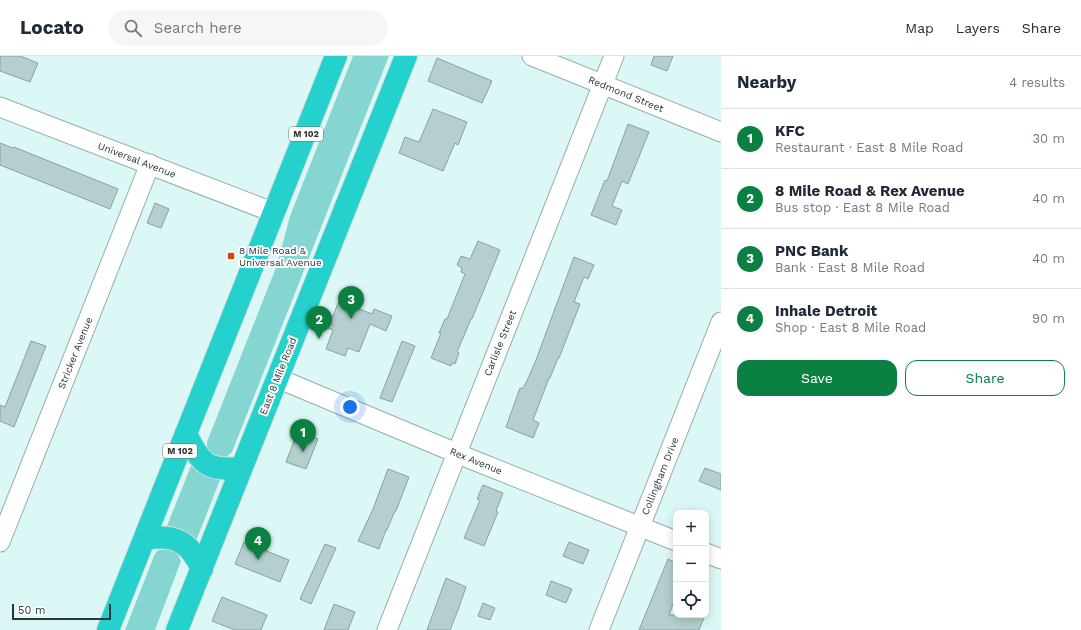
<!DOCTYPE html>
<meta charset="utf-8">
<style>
body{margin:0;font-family:"Work Sans",sans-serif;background:#f6f6f7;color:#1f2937}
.controls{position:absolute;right:12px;bottom:12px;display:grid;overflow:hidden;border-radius:8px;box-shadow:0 2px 10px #0003}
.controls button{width:36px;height:36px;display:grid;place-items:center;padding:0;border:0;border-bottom:1px solid #e0e1e3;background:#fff;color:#1f2937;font:20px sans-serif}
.scale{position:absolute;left:12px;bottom:10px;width:99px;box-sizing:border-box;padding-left:4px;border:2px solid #2a3534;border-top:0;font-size:11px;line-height:14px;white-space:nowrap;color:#2a3534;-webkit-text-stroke:3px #fefefe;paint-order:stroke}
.you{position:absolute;left:350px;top:351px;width:14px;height:14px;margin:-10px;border:3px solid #fff;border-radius:50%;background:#1a73e8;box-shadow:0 0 0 6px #1a73e833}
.badge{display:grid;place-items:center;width:26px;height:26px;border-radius:50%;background:#0b8043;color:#fff;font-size:13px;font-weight:700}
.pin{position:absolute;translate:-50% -33px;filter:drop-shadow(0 1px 2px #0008)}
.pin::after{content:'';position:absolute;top:21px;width:14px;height:12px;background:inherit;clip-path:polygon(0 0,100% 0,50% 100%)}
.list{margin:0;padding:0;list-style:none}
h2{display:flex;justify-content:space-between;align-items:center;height:52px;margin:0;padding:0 16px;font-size:17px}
h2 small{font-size:13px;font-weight:400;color:#747a83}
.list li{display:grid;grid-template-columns:26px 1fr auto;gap:12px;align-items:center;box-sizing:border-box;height:60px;padding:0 16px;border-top:1px solid #e0e1e3}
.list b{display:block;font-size:15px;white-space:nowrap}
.list p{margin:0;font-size:13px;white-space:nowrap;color:#747a83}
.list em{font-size:13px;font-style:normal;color:#747a83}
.actions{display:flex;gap:8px;padding:12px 16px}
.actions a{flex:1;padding:9px 0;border:1px solid #0b8043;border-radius:12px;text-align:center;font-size:14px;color:#0b8043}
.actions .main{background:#0b8043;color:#fff}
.icon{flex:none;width:22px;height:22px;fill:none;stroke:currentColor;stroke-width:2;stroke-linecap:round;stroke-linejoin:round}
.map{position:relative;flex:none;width:721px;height:574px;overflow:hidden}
header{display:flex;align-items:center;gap:24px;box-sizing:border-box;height:56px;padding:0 20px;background:#fff;border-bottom:1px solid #e0e1e3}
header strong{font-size:19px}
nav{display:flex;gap:22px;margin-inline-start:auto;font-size:14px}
.search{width:280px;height:36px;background:#f6f6f7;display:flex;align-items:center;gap:10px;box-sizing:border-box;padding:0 14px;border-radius:22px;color:#747a83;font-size:15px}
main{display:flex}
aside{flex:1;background:#fff}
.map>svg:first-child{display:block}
.green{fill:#85d5d1}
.building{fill:#b4cfcd;stroke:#88a2a0}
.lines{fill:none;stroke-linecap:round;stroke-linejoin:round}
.minor-casing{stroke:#93adac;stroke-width:21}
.highway-casing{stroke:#d9dbda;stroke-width:24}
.minor{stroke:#fff;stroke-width:19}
.highway{stroke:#24d1cc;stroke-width:22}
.poi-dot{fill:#d04c00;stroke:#fefefe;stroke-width:1.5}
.labels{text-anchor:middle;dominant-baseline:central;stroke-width:4;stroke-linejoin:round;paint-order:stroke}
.shield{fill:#fefefe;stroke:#6a7171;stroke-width:1}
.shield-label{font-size:9px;font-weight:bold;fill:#2a3534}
.street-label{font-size:10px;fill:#2a3534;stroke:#fefefe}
.poi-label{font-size:10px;fill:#2a3534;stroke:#fefefe;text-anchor:start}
</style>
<header>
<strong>Locato</strong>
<div class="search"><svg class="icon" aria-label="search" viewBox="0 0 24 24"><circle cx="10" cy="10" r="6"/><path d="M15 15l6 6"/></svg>Search here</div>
<nav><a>Map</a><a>Layers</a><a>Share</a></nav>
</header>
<main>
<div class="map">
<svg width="721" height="574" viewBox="0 0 721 574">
<rect width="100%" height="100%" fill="#dcf8f6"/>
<g class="green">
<path d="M 353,0 L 389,0 L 232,396 L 225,402 L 220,403 L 207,395 L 207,386 L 277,209 L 290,160 Z"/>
<path d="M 191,410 L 206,420 L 220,424 L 196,485 L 180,474 L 167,470 Z"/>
<path d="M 167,492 L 177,496 L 181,505 L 155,574 L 125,574 L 154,500 L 157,495 Z"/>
</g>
<g class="building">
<path d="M 0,0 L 20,0 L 38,7 L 30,26 L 0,15 Z"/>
<path d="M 654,0 L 673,0 L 667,15 L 651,9 Z"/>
<path d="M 437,2 L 492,25 L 482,47 L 428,25 Z"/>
<path d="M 433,53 L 467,66 L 458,89 L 455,87 L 443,115 L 399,97 L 405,81 L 419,86 Z"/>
<path d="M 628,68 L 649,76 L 628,128 L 622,125 L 612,150 L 622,154 L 616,169 L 591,159 L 605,124 L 607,125 Z"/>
<path d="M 0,87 L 13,92 L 14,91 L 118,133 L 110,153 L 0,109 Z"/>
<path d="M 155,147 L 169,153 L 161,172 L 147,167 Z"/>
<path d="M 478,185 L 500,194 L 472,263 L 471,263 L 457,296 L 459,297 L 455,308 L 452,307 L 451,310 L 431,302 L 441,277 L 439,277 L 445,263 L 447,263 L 465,218 L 461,216 L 462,212 L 457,209 L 461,200 L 470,203 Z"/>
<path d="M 574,201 L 594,209 L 588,223 L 584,221 L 574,246 L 580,248 L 559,302 L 558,302 L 550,322 L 549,322 L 533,364 L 539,367 L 533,382 L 506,371 L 520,332 L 522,333 L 526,327 L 536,304 Z"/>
<path d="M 339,245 L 372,258 L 374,253 L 392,260 L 386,275 L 370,268 L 359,296 L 348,292 L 345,300 L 326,293 L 333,274 L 328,272 Z"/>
<path d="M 31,285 L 46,290 L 14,371 L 0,365 L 0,349 L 5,351 Z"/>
<path d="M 402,285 L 415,290 L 392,346 L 380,342 Z"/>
<path d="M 298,375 L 318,383 L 306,413 L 286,406 Z"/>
<path d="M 705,412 L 721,418 L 721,434 L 699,425 Z"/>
<path d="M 388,413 L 409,421 L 396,455 L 395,455 L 387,474 L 386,474 L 379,493 L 358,485 L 373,453 Z"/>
<path d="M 483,429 L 503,437 L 496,455 L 498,456 L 484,490 L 464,482 L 480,444 L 477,443 Z"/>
<path d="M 244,486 L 289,504 L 280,526 L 235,508 Z"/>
<path d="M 569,486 L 589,494 L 583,508 L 563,500 Z"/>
<path d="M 325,488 L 336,492 L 311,548 L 300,543 Z"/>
<path d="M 668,503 L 676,507 L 676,540 L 669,559 L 705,559 L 699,574 L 639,574 Z"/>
<path d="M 446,522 L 466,531 L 458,554 L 450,574 L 427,574 Z"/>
<path d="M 551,525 L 572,533 L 566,547 L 546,539 Z"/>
<path d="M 222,541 L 267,559 L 261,574 L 235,574 L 212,565 Z"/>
<path d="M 483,547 L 495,552 L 490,564 L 478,560 Z"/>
<path d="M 334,548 L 355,556 L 348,574 L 324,574 Z"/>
</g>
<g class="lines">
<defs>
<g id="minor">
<path d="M 532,0 L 721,76"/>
<path d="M 0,51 L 275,157"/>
<path d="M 277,322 L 473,404 L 676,485"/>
<path d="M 0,486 L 150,108"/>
<path d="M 706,497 L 721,503"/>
<path d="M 387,574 L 614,0"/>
<path d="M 599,574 L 721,266"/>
</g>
<g id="highway">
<path d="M 186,378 C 201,408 207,415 241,412"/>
<path d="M 145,483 C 175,478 189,485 202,513"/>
<path d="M 108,574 L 336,0"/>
<path d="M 177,574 L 406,0"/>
</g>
</defs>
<use href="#minor" class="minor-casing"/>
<use href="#highway" class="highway-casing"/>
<use href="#minor" class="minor"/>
<use href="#highway" class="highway"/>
</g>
<rect class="poi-dot" x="227" y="196" width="8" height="8" rx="2"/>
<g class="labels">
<g class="shield">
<rect x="289" y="71" width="34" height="14" rx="3"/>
<rect x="163" y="388" width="34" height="14" rx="3"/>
</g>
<g class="shield-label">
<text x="306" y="78">M 102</text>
<text x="180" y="395">M 102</text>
</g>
<g class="street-label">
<text transform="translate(626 38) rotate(22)">Redmond Street</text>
<text transform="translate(137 104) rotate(21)">Universal Avenue</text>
<text transform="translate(500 287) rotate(-68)">Carlisle Street</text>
<text transform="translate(75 297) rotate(-68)">Stricker Avenue</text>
<text transform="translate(278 320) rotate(-68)">East 8 Mile Road</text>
<text transform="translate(476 405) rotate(22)">Rex Avenue</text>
<text transform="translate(660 420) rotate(-68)">Collingham Drive</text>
</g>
<g class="poi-label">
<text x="239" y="194">8 Mile Road &amp;<tspan x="239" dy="12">Universal Avenue</tspan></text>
</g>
</g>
</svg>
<div class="controls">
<button>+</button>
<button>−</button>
<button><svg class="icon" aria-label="locate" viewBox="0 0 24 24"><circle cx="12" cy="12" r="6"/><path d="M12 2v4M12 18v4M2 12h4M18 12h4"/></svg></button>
</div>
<div class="scale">50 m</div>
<div class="you"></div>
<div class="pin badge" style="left:303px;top:396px">1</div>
<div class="pin badge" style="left:319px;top:283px">2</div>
<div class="pin badge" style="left:351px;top:263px">3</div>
<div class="pin badge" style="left:258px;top:504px">4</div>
</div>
<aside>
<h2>Nearby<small>4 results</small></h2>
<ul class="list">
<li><span class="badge">1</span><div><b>KFC</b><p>Restaurant · East 8 Mile Road</p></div><em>30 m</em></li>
<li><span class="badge">2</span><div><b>8 Mile Road &amp; Rex Avenue</b><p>Bus stop · East 8 Mile Road</p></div><em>40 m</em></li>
<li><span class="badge">3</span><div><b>PNC Bank</b><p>Bank · East 8 Mile Road</p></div><em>40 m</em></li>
<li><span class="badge">4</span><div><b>Inhale Detroit</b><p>Shop · East 8 Mile Road</p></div><em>90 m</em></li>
</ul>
<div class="actions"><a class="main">Save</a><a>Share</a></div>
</aside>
</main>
